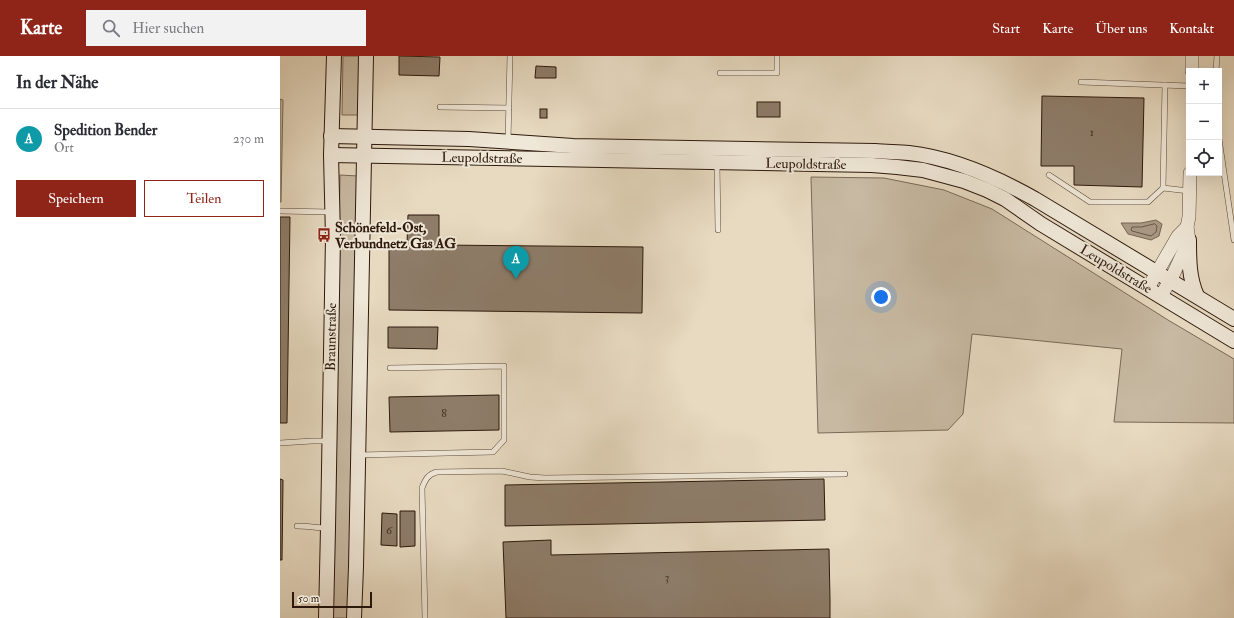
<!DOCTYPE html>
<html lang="de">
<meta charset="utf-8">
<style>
body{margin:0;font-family:"IM FELL Double Pica",serif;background:#f2f2f3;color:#2b2b33}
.controls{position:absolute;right:12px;top:12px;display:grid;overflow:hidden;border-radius:0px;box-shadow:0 4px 16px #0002}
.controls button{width:36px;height:36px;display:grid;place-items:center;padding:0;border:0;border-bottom:1px solid #e1e1e2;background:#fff;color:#2b2b33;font:20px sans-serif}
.scale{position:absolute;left:12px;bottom:10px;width:80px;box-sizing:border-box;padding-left:4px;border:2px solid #2d190c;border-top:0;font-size:11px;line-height:14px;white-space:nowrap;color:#2d190c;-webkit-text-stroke:3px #efe7d7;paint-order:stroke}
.you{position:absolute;left:601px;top:241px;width:14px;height:14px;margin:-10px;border:3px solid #fff;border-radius:50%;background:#1a73e8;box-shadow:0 0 0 6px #1a73e833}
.badge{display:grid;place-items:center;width:26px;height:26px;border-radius:50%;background:#8f2418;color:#fff;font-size:13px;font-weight:700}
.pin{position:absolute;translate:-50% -33px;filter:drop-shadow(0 1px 2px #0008)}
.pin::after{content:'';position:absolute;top:21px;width:14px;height:12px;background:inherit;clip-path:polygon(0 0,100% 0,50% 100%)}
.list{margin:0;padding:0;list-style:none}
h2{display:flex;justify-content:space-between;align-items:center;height:52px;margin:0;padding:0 16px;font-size:17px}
h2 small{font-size:13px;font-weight:400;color:#7c7c81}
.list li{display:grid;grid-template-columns:26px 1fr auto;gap:12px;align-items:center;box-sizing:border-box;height:60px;padding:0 16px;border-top:1px solid #e1e1e2}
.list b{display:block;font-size:15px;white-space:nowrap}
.list p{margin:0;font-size:13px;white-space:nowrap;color:#7c7c81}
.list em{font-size:13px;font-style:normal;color:#7c7c81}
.actions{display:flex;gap:8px;padding:12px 16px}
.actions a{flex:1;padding:9px 0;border:1px solid #8f2418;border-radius:0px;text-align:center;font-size:14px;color:#8f2418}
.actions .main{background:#8f2418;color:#fff}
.icon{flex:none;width:22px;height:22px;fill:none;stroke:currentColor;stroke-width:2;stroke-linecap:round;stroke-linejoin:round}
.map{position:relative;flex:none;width:954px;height:562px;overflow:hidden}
header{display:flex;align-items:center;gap:24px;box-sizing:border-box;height:56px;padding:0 20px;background:#8f2418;color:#fff}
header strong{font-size:19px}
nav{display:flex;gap:22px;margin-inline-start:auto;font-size:14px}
.search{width:280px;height:36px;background:#f2f2f3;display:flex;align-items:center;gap:10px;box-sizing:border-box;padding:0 14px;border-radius:0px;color:#7c7c81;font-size:15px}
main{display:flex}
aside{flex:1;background:#fff}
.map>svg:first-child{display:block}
.green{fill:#c7b9a2;stroke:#7a6957}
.water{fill:#a89883;stroke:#776553}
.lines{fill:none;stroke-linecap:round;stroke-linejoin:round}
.shore{stroke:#6a5848;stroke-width:1}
.building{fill:#8e7d6a;stroke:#2d190c}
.service-casing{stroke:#5c4939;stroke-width:6}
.tertiary-casing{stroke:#5c4939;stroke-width:14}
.secondary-casing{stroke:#2d190c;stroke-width:16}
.service{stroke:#efe7d7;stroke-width:5}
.tertiary{stroke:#efe7d7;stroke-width:13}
.secondary{stroke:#efe7d7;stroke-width:14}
.labels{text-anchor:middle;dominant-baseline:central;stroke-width:4;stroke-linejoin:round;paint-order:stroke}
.number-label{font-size:12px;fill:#453224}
.street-label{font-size:14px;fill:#2d190c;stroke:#efe7d7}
.poi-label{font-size:14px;font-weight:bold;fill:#2d190c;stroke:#efe7d7;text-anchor:start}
</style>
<header>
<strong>Karte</strong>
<div class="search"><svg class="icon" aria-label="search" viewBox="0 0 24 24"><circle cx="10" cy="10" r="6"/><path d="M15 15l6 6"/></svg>Hier suchen</div>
<nav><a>Start</a><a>Karte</a><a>Über uns</a><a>Kontakt</a></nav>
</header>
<main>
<aside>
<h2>In der Nähe<small></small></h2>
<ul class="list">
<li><span class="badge" style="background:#0f9aa8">A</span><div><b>Spedition Bender</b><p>Ort</p></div><em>230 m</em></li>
</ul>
<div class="actions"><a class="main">Speichern</a><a>Teilen</a></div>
</aside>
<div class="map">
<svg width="954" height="562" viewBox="0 0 954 562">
<rect width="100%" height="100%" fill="#e7dac1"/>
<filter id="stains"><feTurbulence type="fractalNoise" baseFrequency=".005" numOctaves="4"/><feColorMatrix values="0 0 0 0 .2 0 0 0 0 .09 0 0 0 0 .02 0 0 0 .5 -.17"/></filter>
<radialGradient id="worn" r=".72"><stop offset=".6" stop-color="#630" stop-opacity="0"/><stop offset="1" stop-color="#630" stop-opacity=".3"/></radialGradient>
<g class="green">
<path d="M 63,0 L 81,0 L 80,59 L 62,59 Z"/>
<path d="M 0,43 L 3,44 L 1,146 L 0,146 Z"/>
<path d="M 60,119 L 78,120 L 69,562 L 51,562 L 56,385 Z"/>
<path d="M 531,121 L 604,122 L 664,134 L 712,153 L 888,264 L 954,303 L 954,367 L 834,366 L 842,293 L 692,278 L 683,358 L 668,374 L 538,377 Z"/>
</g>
<path class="water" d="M 876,164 L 882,168 L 879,180 L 871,184 L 848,178 L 841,167 L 861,167 Z"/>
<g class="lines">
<path class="shore" d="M 875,168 L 877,170 L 876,176 L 871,180 L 852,175 L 851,174 L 852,171 L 861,171 Z"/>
</g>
<g class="building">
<path d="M 119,0 L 160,1 L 159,20 L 119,19 Z"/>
<path d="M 256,10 L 276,11 L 276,22 L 255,22 Z"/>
<path d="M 762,40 L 864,42 L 862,131 L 794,129 L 794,110 L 761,110 Z"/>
<rect x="477" y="46" width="23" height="15"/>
<rect x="260" y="53" width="7" height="9"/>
<path d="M 128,159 L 159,159 L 159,189 L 363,191 L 362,257 L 109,254 L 109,188 L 127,188 Z"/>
<path d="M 0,161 L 10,161 L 7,367 L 0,367 Z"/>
<path d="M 108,271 L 158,271 L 157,293 L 108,292 Z"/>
<path d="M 219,339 L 219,374 L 110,376 L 109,341 Z"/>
<path d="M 0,423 L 3,424 L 2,504 L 0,504 Z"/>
<path d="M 544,423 L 545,464 L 225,470 L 225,429 Z"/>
<path d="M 120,455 L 135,455 L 135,490 L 120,491 Z"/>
<path d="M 102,457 L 117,458 L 117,490 L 101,489 Z"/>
<path d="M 271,484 L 271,499 L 549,493 L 550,544 L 550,562 L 226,562 L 223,486 Z"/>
</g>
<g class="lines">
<defs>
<g id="service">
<path d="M 936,15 L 937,0"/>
<path d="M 440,17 L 497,17 L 497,0"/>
<path d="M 801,26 L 909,30"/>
<path d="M 160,51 L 229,52"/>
<path d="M 939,83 L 954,184"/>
<path d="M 228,85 L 230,0"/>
<path d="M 437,108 L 438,174"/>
<path d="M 769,119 L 810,146 L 868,146 L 883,132 L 885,29"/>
<path d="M 883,132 L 909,135"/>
<path d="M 0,155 L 51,156"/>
<path d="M 0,387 L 32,385 L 49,385"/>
<path d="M 79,399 L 213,396 L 224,384 L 224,310 L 110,312"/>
<path d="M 17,470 C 28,470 37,472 47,472"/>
<path d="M 145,562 L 142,432 C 145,424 148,418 157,416 L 222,415 L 250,421 L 265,422 L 565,418"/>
</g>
<g id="tertiary">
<path d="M 912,15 L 912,0"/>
<path d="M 868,232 L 898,180 L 907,171"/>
<path d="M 881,240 L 893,219 L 909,184 L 907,171 L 909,161 L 910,117"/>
</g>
<g id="secondary">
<path d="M 51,80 L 189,83 L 293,90 L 595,95 C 607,96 618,96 629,97 C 674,102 716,121 755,143 L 954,263"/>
<path d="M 51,99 L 592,109 L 617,111 L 643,114 L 684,125 L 707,134 L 725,143 L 761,168 L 954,285"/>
<path d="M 909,184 C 909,204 909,222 917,240"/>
<path d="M 46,562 L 48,472 L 53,181 L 51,99 L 54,0"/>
<path d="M 74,562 L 76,511 L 86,0"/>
</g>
</defs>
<use href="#service" class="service-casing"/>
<use href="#tertiary" class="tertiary-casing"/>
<use href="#secondary" class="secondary-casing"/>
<use href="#service" class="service"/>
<use href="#tertiary" class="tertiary"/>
<use href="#secondary" class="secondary"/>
</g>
<defs>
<symbol id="bus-bare" viewBox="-9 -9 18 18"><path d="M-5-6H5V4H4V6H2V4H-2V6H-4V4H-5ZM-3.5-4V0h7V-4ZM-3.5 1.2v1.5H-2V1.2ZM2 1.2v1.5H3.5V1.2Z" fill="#8f2418" stroke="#efe7d7" stroke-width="2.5" paint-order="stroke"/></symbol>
</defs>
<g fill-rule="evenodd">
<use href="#bus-bare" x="34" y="169" width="20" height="20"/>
</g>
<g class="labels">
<g class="number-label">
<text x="812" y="76">1</text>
<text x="164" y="357">8</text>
<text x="109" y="474">6</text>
<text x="387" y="521">3</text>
</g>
<g class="street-label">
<text transform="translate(202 102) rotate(1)">Leupoldstraße</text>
<text transform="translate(526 108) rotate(1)">Leupoldstraße</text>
<text transform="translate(836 213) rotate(31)">Leupoldstraße</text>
<text transform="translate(51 281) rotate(-89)">Braunstraße</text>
</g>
<g class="poi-label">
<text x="55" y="171">Schönefeld-Ost,<tspan x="55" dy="16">Verbundnetz Gas AG</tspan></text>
</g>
</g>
<rect width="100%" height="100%" filter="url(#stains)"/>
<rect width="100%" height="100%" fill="url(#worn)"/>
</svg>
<div class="controls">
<button>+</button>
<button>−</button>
<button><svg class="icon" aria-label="locate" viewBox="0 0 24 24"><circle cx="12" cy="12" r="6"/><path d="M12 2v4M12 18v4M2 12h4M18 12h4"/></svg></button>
</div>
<div class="scale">50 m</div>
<div class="you"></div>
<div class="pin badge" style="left:236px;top:223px;background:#0f9aa8">A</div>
</div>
</main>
